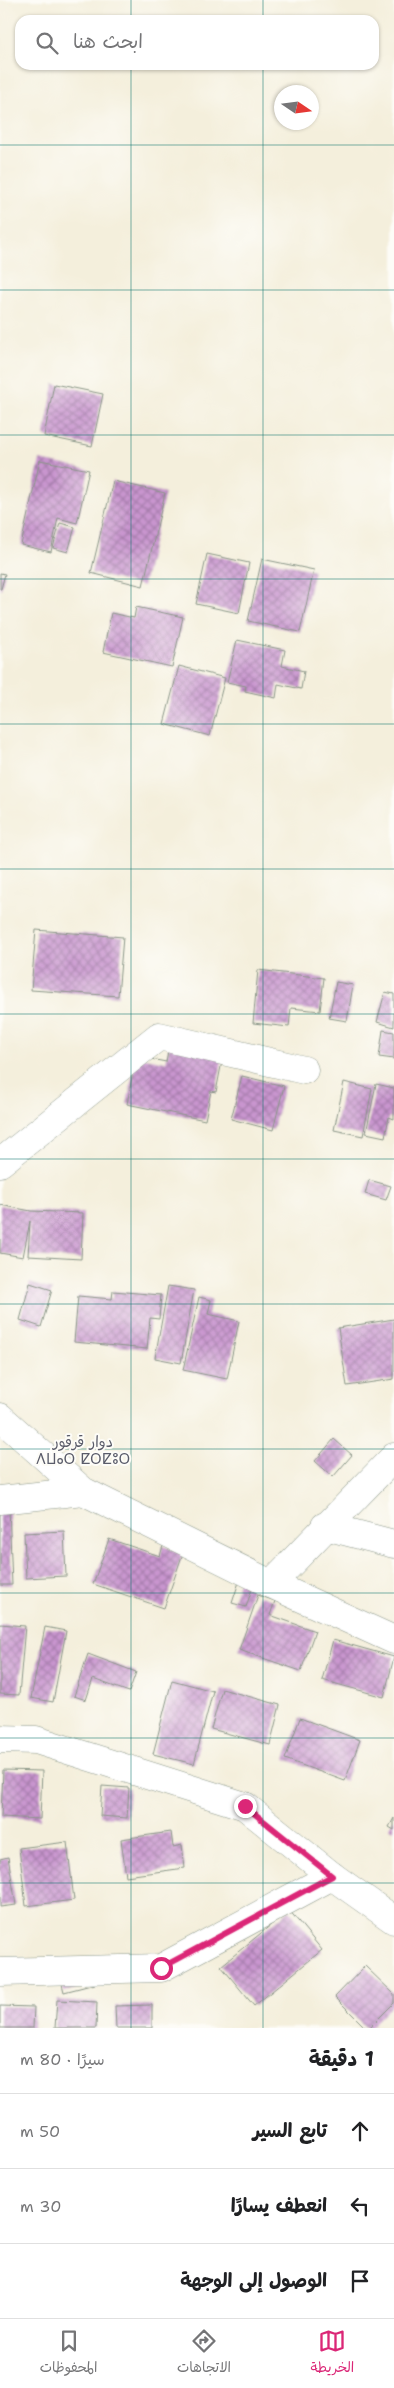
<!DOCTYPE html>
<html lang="ar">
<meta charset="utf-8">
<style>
body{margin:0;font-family:"Shantell Sans","Playpen Sans Arabic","Noto Sans Tifinagh",sans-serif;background:#f6f6f6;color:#202124;direction:rtl}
.compass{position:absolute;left:274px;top:85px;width:45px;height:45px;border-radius:50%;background:#fff;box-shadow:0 1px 4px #0004;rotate:103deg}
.stop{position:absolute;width:15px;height:15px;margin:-11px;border:4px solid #db2777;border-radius:50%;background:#fff}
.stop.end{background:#db2777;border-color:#fff;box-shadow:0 1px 5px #0008}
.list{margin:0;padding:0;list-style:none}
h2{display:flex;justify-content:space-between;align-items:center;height:65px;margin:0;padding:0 20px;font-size:21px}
h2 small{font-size:16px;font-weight:400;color:#757577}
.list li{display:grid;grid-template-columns:32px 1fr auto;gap:15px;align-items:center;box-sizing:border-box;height:75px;padding:0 20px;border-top:1px solid #e0e0e0}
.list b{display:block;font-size:19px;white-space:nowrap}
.list em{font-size:16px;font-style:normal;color:#757577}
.icon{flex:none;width:28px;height:28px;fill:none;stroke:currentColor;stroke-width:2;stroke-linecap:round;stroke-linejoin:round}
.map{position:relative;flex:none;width:394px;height:2028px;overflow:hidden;direction:ltr}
.search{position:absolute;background:#fff;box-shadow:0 1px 4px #0004;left:15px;right:15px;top:15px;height:55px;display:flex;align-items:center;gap:12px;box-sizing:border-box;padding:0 18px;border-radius:15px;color:#757577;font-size:19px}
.sheet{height:290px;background:#fff}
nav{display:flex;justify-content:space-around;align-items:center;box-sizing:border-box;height:70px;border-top:1px solid #e0e0e0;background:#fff;font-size:14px;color:#757577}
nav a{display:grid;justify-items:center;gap:2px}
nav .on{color:#db2777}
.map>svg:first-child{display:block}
.building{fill:url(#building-cross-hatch)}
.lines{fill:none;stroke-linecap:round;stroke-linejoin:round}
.street-casing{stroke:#8a9688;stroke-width:29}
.street{stroke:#fff;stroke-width:28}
.route{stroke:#db2777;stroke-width:6}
.grid{fill:none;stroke:#0f766e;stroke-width:1;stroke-opacity:0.55}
.labels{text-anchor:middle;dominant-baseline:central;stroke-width:4;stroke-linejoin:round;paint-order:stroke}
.quarter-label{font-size:15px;fill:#5a5c6a;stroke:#fdfcf7}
</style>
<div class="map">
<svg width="394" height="2028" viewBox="0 0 394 2028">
<defs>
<pattern id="building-cross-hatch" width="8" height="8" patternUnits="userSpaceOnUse" patternTransform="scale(1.25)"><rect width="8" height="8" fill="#c995cf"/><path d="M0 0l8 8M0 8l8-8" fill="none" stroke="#a37ba9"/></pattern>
</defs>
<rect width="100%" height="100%" fill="#fdfcf7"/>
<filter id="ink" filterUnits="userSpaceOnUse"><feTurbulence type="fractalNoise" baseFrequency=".02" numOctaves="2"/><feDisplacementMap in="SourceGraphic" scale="10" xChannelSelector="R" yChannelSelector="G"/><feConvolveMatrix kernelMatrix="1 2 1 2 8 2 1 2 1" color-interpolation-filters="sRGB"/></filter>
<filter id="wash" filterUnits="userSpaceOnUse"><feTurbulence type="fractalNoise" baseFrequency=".0096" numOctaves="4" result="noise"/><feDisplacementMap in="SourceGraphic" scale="20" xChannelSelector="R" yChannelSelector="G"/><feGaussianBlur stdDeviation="1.12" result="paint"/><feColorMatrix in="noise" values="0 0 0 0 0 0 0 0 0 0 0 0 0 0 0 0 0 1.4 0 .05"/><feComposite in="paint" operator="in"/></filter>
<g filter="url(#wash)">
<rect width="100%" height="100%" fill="#f4efdc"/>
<g id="blocks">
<g class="building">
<path d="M 54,384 L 103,394 L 92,446 L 44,436 Z"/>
<path d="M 40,460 L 89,470 L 77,523 L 58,518 L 51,552 L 21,545 Z"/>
<path d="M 113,481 L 165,493 L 143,586 L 91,573 Z"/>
<path d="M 60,523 L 75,527 L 68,552 L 53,548 Z"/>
<path d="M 207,554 L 249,563 L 239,613 L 196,604 Z"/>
<path d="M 262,559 L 314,570 L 300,632 L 248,621 Z"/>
<path d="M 0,573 L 5,574 L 1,589 L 0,589 Z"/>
<path d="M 136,607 L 183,617 L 172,667 L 103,652 L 111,613 L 134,618 Z"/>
<path d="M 237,640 L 285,650 L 282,666 L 304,671 L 301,689 L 278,684 L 276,698 L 245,691 L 246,686 L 227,682 Z"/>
<path d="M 179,666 L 225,678 L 210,736 L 164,724 Z"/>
<path d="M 36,930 L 123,937 L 118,996 L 31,990 Z"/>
<path d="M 258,970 L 324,978 L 320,1011 L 291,1008 L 289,1027 L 253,1023 Z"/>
<path d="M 336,982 L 353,985 L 347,1021 L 329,1018 Z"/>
<path d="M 385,992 L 394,994 L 394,1027 L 377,1022 Z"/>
<path d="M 383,1030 L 394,1032 L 394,1059 L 379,1057 Z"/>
<path d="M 169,1045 L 223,1056 L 216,1092 L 211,1091 L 205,1120 L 127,1104 L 136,1056 L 166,1062 Z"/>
<path d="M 242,1076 L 284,1086 L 273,1130 L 231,1119 Z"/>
<path d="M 344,1082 L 372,1089 L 363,1136 L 334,1130 Z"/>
<path d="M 376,1084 L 394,1088 L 394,1119 L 389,1117 L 385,1137 L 366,1133 Z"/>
<path d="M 369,1180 L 391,1186 L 386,1200 L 365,1194 Z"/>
<path d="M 0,1205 L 31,1211 L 83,1213 L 81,1259 L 28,1256 L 30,1221 L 23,1257 L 0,1253 Z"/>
<path d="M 30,1283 L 52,1290 L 41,1327 L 20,1320 Z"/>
<path d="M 168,1286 L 194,1290 L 181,1363 L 155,1358 Z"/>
<path d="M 113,1291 L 161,1295 L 159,1319 L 150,1318 L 147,1349 L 74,1342 L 78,1296 L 112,1299 Z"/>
<path d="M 199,1297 L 211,1300 L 208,1314 L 239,1321 L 227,1379 L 183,1370 Z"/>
<path d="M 394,1319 L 394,1379 L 347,1386 L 338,1328 Z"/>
<path d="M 334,1439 L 352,1455 L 333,1477 L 315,1461 Z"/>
<path d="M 0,1507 L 9,1507 L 12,1585 L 0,1585 Z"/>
<path d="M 64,1531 L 66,1576 L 26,1578 L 24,1533 Z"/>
<path d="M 109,1539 L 160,1556 L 163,1546 L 183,1553 L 164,1608 L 93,1584 Z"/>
<path d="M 243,1570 L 257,1574 L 246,1607 L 232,1603 Z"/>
<path d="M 258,1595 L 275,1601 L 270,1615 L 315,1631 L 301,1671 L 239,1650 Z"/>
<path d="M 0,1624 L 25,1626 L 19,1695 L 0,1694 Z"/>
<path d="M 45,1627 L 66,1631 L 53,1702 L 31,1698 Z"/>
<path d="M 333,1640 L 394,1657 L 384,1697 L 322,1680 Z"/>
<path d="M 88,1654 L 136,1672 L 129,1692 L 93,1679 L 86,1700 L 74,1696 Z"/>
<path d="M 172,1680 L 213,1691 L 194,1764 L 153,1754 Z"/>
<path d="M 222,1689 L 280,1705 L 270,1745 L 211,1729 Z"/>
<path d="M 300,1718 L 360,1740 L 345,1781 L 285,1759 Z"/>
<path d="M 3,1770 L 42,1771 L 40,1819 L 1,1817 Z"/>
<path d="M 102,1786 L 129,1788 L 127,1818 L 100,1816 Z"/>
<path d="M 394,1818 L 394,1830 L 389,1827 Z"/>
<path d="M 171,1832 L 173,1847 L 182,1845 L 185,1868 L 126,1876 L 121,1839 Z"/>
<path d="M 67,1842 L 74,1900 L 26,1906 L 19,1848 Z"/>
<path d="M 8,1857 L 16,1905 L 0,1907 L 0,1859 Z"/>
<path d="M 289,1910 L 322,1950 L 254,2006 L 221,1966 Z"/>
<path d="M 89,1964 L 95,1984 L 64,1992 L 59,1972 Z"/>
<path d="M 365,1966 L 394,1994 L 394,2003 L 369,2028 L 366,2028 L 335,1997 Z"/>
<path d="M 57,2000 L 97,2002 L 96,2028 L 55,2028 Z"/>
<path d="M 152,2005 L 152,2028 L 116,2028 L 115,2006 Z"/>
<path d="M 0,2006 L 34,2007 L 33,2028 L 0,2028 Z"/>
</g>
</g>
</g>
<g filter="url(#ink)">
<use href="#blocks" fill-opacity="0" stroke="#8a9688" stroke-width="1"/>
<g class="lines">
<defs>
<g id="street">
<path d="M 0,1163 L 159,1036 L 304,1070"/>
<path d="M 0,1417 L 83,1491 L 271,1584 L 394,1640"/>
<path d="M 0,1500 L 83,1491"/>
<path d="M 325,1526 L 394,1544"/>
<path d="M 271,1584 L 394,1457"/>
<path d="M 0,1739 L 36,1740 L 245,1806 L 332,1876 L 394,1920"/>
<path d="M 0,1972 L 161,1968 L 332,1876"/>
</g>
</defs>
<use href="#street" class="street-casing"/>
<use href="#street" class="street"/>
</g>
</g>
<g class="lines" filter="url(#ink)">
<path class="route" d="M 161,1968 L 332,1876 L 245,1806"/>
</g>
<path class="grid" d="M 131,0 L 131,20M 263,0 L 263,20M 131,65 L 131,2028M 263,65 L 263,2028M 0,145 L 394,145M 0,290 L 394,290M 0,435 L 394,435M 0,579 L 394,579M 0,724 L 394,724M 0,869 L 394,869M 0,1014 L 394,1014M 0,1159 L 394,1159M 0,1304 L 394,1304M 0,1449 L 394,1449M 0,1593 L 394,1593M 0,1738 L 394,1738M 0,1883 L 394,1883"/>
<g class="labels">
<g class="quarter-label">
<text x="83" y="1442">دوار قرقور<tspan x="83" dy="17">ⴷⵡⴰⵔ ⵇⵔⵇⵓⵔ</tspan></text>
</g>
</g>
</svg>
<svg class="compass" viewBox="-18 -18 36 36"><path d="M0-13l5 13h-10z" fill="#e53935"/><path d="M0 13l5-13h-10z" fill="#757577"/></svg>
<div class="stop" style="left:161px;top:1968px"></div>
<div class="stop end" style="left:245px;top:1806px"></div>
<div class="search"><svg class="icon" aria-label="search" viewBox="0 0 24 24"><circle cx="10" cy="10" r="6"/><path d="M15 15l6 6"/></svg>ابحث هنا</div>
</div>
<section class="sheet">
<h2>1 دقيقة<small>سيرًا · 80 m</small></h2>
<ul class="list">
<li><svg class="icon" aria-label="ahead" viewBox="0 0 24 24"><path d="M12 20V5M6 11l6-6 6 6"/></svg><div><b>تابع السير</b></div><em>50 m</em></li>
<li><svg class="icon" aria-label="left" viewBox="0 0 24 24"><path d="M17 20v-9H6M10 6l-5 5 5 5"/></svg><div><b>انعطف يسارًا</b></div><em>30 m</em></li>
<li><svg class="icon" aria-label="arrive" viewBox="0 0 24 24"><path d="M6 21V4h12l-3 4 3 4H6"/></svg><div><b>الوصول إلى الوجهة</b></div></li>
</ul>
</section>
<nav>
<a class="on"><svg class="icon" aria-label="map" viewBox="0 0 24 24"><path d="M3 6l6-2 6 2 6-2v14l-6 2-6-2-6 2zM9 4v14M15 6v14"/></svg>الخريطة</a>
<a><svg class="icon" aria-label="directions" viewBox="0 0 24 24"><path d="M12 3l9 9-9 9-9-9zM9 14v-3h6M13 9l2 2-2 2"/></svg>الاتجاهات</a>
<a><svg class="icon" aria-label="saved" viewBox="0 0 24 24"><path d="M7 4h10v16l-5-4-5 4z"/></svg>المحفوظات</a>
</nav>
